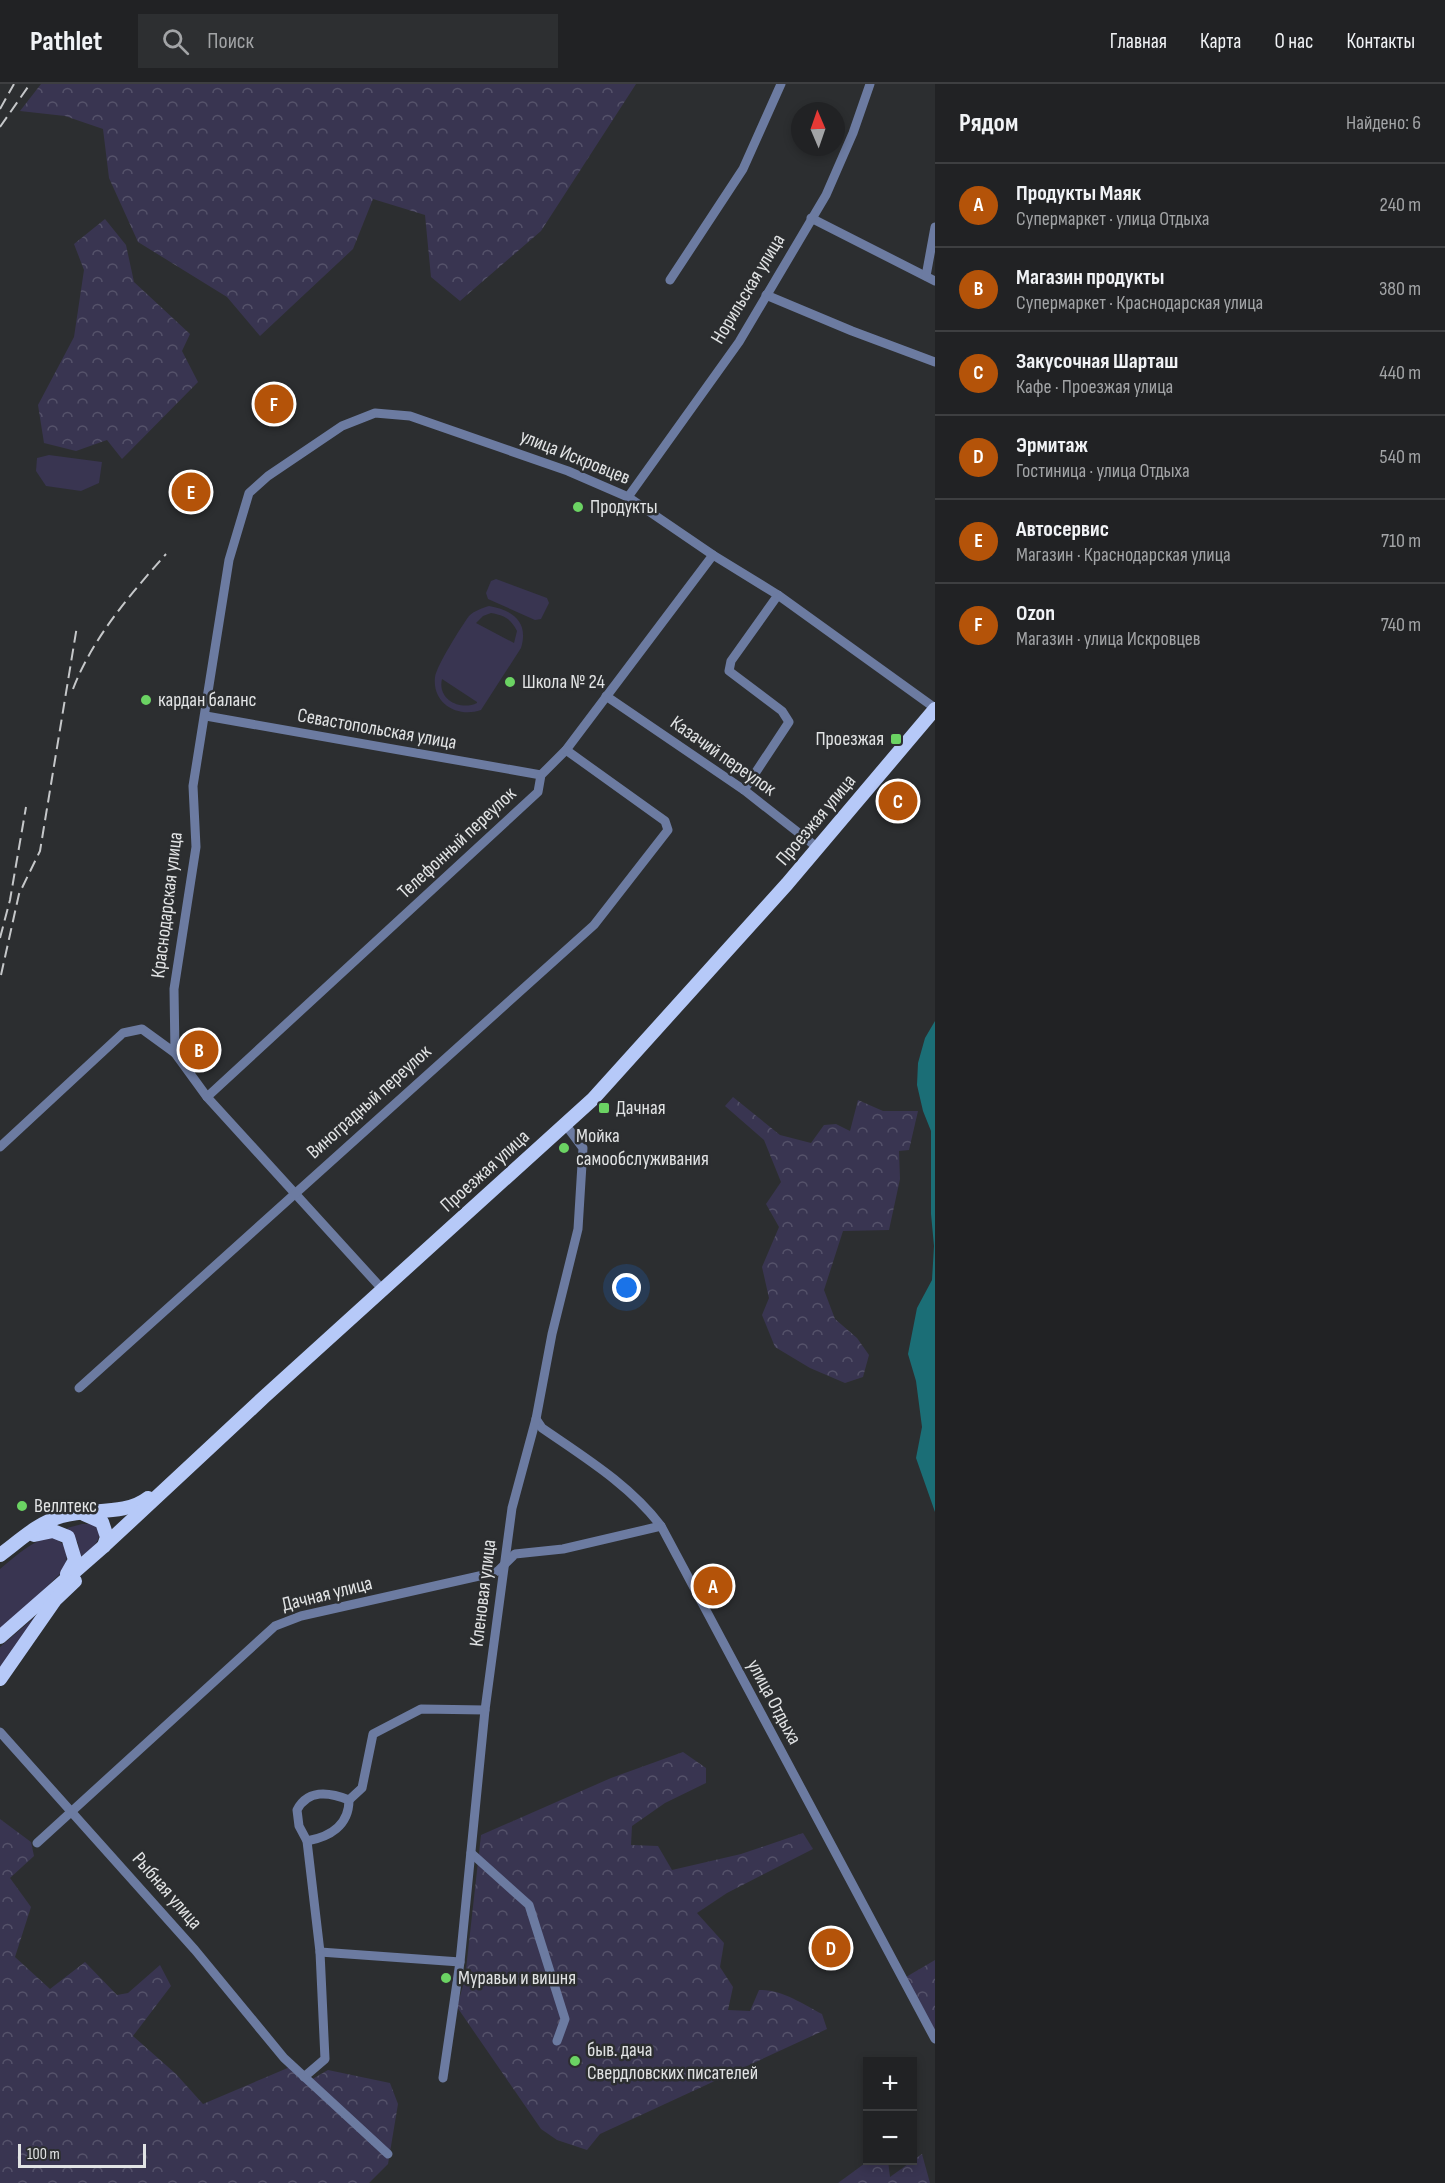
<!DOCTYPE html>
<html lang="ru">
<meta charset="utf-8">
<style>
body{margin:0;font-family:"Sofia Sans Condensed",sans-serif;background:#2d2f31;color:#f1f3f6}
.controls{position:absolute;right:18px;bottom:18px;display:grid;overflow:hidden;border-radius:0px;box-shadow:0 3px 9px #0003}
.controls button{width:54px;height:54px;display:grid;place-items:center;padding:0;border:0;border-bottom:2px solid #3e3f41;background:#212224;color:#f1f3f6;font:30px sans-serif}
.compass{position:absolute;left:791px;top:18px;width:54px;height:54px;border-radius:50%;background:#212224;box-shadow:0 3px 9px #0003;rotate:358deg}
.scale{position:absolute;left:18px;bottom:15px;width:128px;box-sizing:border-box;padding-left:6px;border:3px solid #e1e3e4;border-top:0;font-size:16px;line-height:21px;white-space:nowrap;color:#e1e3e4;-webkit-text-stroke:4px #2c2e30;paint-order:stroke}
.you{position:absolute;left:627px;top:1204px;width:21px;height:21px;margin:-15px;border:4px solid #fff;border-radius:50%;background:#1a73e8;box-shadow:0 0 0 9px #1a73e833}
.badge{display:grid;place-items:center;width:39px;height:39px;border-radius:50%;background:#b45309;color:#fff;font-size:20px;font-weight:700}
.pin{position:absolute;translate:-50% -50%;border:3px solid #fff;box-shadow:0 2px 6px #0006}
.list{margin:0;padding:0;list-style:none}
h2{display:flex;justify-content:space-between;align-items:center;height:78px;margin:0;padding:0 24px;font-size:26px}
h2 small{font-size:20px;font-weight:400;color:#a2a4a6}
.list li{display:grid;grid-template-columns:39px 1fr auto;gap:18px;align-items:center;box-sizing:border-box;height:84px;padding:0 24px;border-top:2px solid #3e3f41}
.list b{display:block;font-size:22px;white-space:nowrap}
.list p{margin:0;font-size:20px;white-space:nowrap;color:#a2a4a6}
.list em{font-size:20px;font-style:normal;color:#a2a4a6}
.icon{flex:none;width:33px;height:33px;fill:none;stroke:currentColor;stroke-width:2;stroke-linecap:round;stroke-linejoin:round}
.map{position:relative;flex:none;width:935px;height:2099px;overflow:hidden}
header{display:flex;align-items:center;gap:36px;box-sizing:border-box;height:84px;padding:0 30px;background:#212224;border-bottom:2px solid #3e3f41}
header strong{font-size:28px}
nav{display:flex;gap:33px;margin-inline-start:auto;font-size:21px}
.search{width:420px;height:54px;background:#2d2f31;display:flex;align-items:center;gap:15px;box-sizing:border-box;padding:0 21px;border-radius:0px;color:#a2a4a6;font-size:22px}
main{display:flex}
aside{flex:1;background:#212224}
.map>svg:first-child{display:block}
.green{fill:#393551;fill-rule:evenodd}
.forest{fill:url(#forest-crowns)}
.water{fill:#1b6e76}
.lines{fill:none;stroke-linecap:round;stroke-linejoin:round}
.street{stroke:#6c7ba1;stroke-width:9}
.primary{stroke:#b6c9f8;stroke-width:14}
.rail{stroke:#c5c7c9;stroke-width:2;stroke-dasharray:12 6;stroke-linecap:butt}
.poi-dot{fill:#6bd363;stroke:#2c2e30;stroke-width:2}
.labels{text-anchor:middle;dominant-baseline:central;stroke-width:5;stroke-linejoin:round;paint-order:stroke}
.street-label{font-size:20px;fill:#e1e3e4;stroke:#2c2e30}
.poi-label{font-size:20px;fill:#e1e3e4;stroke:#2c2e30;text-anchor:start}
</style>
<header>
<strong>Pathlet</strong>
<div class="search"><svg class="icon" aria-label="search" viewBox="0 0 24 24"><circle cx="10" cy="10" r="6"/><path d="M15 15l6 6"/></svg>Поиск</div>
<nav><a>Главная</a><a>Карта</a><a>О нас</a><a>Контакты</a></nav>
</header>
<main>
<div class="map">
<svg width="935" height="2099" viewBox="0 0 935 2099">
<defs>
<pattern id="forest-crowns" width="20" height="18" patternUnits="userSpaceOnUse" patternTransform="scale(1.5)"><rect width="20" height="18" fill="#393551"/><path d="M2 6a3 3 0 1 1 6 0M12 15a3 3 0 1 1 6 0" fill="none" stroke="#55526a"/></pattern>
</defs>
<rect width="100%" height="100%" fill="#2c2e30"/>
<g class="green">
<path d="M 49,371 L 102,378 L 99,399 L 81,407 L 46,402 L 36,387 L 37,374 Z"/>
<path d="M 496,495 L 547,514 L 549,519 L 541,535 L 535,536 L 488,515 L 486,509 L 491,497 Z"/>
<path d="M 489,522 C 513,526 529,538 521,564 L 481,626 C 458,634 432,620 435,593 C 437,581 461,543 469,532 C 474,527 482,524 489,522 ZM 491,529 C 504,531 511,535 517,547 L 514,559 L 476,539 L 483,532 ZM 442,595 L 477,618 L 477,619 C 461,627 437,616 442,595 Z"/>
<path d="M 82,1440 L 92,1440 L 99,1445 C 101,1459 91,1465 80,1473 L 78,1459 L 67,1444 Z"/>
<path d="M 53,1452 L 67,1464 L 66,1484 L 0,1548 L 0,1485 C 17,1471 31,1457 53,1452 Z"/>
<path d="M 36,1532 L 0,1586 L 0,1563 Z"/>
</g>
<g class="forest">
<path d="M 41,0 L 636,0 L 541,147 L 460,217 L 431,193 L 425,131 L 373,115 L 353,165 L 260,252 L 227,213 L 138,158 L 109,94 L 103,45 L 65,32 L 20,27 Z"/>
<path d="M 105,135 L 126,161 L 134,198 L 190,250 L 182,267 L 198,298 L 122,375 L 107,356 L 76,367 L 44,359 L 38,321 L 74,253 L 84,186 L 74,160 Z"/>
<path d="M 733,1013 L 780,1051 L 811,1059 L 824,1041 L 836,1040 L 850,1047 L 858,1016 L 883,1027 L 918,1027 L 909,1066 L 899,1067 L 900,1095 L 889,1146 L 843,1147 L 824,1206 L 835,1235 L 857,1254 L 869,1271 L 863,1293 L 845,1299 L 810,1284 L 775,1263 L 762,1231 L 769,1214 L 762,1183 L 779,1143 L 766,1120 L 781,1098 L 764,1056 L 725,1022 Z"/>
<path d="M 683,1668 L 706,1684 L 706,1699 L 665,1719 L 632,1742 L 631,1761 L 658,1762 L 672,1786 L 741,1770 L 803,1749 L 813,1765 L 727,1809 L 697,1829 L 724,1859 L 720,1883 L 733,1903 L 728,1926 L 750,1927 L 759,1906 C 781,1905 803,1920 822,1930 L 827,1945 L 600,2050 L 587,2066 L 557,2056 L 541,2045 L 457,1923 L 465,1894 L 481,1751 L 611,1694 Z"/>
<path d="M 0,1735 L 31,1758 L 34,1772 L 10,1794 L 31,1823 L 15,1873 L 50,1905 L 85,1878 L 117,1911 L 128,1909 L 160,1881 L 171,1902 L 133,1952 L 176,1990 L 203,2020 L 290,1983 L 309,1997 L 328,1986 L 390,1999 L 398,2020 L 388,2080 L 369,2099 L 0,2099 Z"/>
<path d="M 935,1876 L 935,1947 L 906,1893 Z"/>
<path d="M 922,2070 L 930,2099 L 838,2099 L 868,2077 L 888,2077 L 890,2093 Z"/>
</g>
<path class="water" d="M 935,937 L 935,1428 L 916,1374 L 922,1343 L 916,1297 L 908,1270 L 917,1224 L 932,1196 L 934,1162 L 931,1130 L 931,1047 L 923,1027 L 917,1001 L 918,979 L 925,954 Z"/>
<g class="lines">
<g class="street">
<path d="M 811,134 L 935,197"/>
<path d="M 926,192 L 935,143"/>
<path d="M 670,196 L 743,85 L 781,0"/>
<path d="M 766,211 L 852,247 L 935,278"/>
<path d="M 628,413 L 739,258 L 826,111 L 853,49 L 870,0"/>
<path d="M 606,612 L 744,706 L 818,764"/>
<path d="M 206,632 L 541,691"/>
<path d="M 744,706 L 789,638 L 782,627 L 729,587 L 731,577 L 778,511"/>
<path d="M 175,969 L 207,1013 L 383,1206"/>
<path d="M 207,1013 L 538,708 L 541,691 L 566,666 L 713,471"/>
<path d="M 0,1063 L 123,949 L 142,945 L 175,969 L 174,905 L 196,763 L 193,702 L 229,476 L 249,409 L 268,392 L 342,342 L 375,329 L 410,332 L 568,387 L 628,413 L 713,471 L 778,511 L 935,624"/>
<path d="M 79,1304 L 594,841 L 668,746 L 665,737 L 566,666"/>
<path d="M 536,1335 L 542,1344 C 584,1373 630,1401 661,1442 L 935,1955"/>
<path d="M 0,1648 L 195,1866 L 284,1974 L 388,2070"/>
<path d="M 349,1716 L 362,1704 L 373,1650 L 421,1625 L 485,1626"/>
<path d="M 307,1757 C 329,1753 349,1742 349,1716"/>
<path d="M 37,1759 L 275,1542 L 301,1532 L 488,1490 L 498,1487 L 515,1470 L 563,1465 L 661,1442"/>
<path d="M 471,1769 L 529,1821 L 565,1935 L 557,1957"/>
<path d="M 320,1868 L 460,1878"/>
<path d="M 304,1993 L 325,1975 L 320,1868 L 307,1757 L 299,1742 L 297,1726 C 308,1705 329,1708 349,1716"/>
<path d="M 443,1994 L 460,1878 L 485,1626 L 512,1424 L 536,1335 L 552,1250 L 578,1145 L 583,1064 L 565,1040"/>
</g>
<g class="primary">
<path d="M 84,1430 L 102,1438 L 107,1453 L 104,1462"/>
<path d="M 34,1451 L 53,1447 L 68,1453 L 75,1476 L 67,1490"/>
<path d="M 0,1471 C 19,1457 39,1438 62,1432 C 89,1424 125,1432 148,1414"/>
<path d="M 0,1553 L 104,1462 L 264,1313 L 593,1015 L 787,800 L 935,625"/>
<path d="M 0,1595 L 55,1516 L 75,1497"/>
</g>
<g class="rail">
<path d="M 0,25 L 14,0"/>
<path d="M 0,43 L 30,0"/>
<path d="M 73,605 C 93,553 130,511 166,470"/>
<path d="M 0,854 L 10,816 L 26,723"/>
<path d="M 1,891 L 19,810 L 40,767 L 77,542"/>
</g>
</g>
<g class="poi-dot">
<circle cx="578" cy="423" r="6"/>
<circle cx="510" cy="598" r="6"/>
<circle cx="146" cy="616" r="6"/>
<rect x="890" y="649" width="12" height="12" rx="3"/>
<rect x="598" y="1018" width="12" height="12" rx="3"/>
<circle cx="564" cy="1064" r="6"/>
<circle cx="22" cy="1422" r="6"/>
<circle cx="446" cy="1894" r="6"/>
<circle cx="575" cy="1977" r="6"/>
</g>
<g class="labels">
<g class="street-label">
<text transform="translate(748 205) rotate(-59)">Норильская улица</text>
<text transform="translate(575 373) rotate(22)">улица Искровцев</text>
<text transform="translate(377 645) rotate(10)">Севастопольская улица</text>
<text transform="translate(723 672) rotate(35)">Казачий переулок</text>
<text transform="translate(816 736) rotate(-50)">Проезжая улица</text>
<text transform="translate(457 759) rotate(-43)">Телефонный переулок</text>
<text transform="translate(167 821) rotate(-83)">Краснодарская улица</text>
<text transform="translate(369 1018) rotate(-42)">Виноградный переулок</text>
<text transform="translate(485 1087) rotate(-42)">Проезжая улица</text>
<text transform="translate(483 1509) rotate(-83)">Кленовая улица</text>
<text transform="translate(327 1510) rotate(-14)">Дачная улица</text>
<text transform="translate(774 1618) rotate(62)">улица Отдыха</text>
<text transform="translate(167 1807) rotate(49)">Рыбная улица</text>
</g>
<g class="poi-label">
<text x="590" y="423">Продукты</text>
<text x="522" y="598">Школа № 24</text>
<text x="158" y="616">кардан баланс</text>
<text x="884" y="655" text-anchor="end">Проезжая</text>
<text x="616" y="1024">Дачная</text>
<text x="576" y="1052">Мойка<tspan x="576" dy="23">самообслуживания</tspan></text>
<text x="34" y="1422">Веллтекс</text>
<text x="458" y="1894">Муравьи и вишня</text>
<text x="587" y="1966">быв. дача<tspan x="587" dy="23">Свердловских писателей</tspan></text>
</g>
</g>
</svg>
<div class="controls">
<button>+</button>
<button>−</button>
</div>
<svg class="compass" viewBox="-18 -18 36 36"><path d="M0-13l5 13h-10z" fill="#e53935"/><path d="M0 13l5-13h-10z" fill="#a2a4a6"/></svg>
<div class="scale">100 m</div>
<div class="you"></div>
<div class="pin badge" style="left:713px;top:1502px">A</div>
<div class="pin badge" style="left:199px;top:966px">B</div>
<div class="pin badge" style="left:898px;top:717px">C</div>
<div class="pin badge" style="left:831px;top:1864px">D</div>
<div class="pin badge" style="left:191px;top:408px">E</div>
<div class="pin badge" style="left:274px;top:320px">F</div>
</div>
<aside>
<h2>Рядом<small>Найдено: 6</small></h2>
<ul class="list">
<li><span class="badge">A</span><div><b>Продукты Маяк</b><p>Супермаркет · улица Отдыха</p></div><em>240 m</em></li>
<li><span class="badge">B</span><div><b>Магазин продукты</b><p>Супермаркет · Краснодарская улица</p></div><em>380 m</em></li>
<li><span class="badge">C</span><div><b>Закусочная Шарташ</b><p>Кафе · Проезжая улица</p></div><em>440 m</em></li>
<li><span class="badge">D</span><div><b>Эрмитаж</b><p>Гостиница · улица Отдыха</p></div><em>540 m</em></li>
<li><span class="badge">E</span><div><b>Автосервис</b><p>Магазин · Краснодарская улица</p></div><em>710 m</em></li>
<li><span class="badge">F</span><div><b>Ozon</b><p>Магазин · улица Искровцев</p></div><em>740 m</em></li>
</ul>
</aside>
</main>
